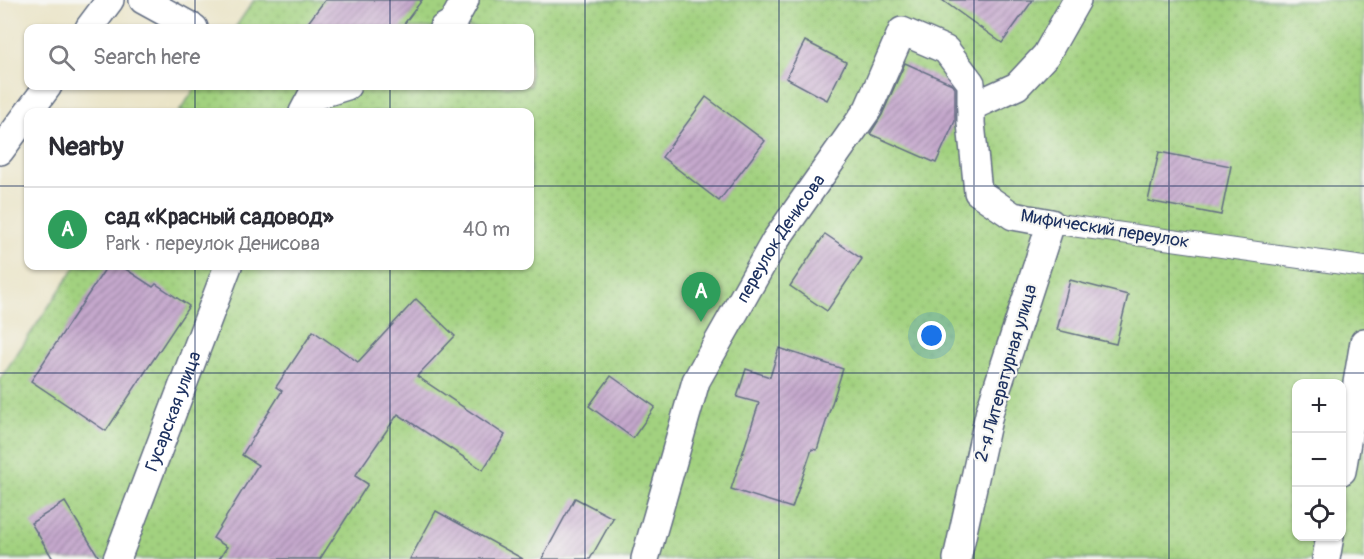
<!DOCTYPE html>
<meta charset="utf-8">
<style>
body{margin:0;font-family:Pangolin,sans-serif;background:#f7f7f7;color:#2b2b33}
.controls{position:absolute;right:18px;bottom:18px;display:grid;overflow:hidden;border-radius:12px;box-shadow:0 2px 4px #0004}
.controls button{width:54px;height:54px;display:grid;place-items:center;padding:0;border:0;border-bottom:2px solid #e1e1e2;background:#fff;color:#2b2b33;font:30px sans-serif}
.you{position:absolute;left:932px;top:336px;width:21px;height:21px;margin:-15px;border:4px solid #fff;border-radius:50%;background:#1a73e8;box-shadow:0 0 0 9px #1a73e833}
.badge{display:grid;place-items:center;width:39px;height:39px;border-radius:50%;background:#0f766e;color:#fff;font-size:20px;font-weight:700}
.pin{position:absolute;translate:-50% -50px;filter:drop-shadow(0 2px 3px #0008)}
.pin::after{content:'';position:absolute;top:32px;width:21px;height:18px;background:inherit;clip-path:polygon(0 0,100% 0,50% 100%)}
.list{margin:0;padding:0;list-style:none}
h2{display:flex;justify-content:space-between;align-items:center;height:78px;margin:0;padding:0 24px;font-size:26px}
h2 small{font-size:20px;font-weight:400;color:#7c7c81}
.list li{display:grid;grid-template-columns:39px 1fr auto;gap:18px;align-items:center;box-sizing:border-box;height:84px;padding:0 24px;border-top:2px solid #e1e1e2}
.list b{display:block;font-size:22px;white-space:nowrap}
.list p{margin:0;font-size:20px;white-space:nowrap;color:#7c7c81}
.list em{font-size:20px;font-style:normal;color:#7c7c81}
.icon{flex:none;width:33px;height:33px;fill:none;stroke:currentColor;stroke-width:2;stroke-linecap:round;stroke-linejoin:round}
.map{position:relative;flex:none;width:1364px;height:559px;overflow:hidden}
.search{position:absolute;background:#fff;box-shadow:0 2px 4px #0004;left:24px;top:24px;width:510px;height:66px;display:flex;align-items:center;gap:15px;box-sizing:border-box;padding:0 21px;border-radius:12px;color:#7c7c81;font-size:22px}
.panel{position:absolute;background:#fff;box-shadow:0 2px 4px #0004;left:24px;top:108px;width:510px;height:162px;border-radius:12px}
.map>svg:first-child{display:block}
.park{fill:url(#park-dots);stroke:#5e806e;stroke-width:1.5;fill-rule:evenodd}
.building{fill:url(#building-hatch)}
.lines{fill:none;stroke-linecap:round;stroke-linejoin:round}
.pedestrian-casing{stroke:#636e83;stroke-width:22}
.minor-casing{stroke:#636e83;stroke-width:30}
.pedestrian{stroke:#fff;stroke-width:20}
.minor{stroke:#fff;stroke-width:27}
.grid{fill:none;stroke:#1b2f5e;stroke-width:1.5;stroke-opacity:0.55}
.labels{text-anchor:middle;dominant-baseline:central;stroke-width:4.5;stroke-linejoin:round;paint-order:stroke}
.street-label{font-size:18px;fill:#1b2f5e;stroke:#f6f6f2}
</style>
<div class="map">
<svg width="1364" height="559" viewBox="0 0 1364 559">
<defs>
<pattern id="park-dots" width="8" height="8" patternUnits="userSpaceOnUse" patternTransform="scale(1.5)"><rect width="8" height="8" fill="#a2d17f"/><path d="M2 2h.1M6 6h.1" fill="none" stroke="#8bb470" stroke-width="1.8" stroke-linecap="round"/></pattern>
<pattern id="building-hatch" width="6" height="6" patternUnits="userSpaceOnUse" patternTransform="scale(1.5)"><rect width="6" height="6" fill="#c5a8cc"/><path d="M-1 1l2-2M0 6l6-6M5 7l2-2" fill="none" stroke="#9f89a9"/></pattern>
</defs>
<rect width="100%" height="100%" fill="#f6f6f2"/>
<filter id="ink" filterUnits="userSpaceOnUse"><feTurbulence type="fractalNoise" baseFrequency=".0167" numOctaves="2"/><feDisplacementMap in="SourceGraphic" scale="12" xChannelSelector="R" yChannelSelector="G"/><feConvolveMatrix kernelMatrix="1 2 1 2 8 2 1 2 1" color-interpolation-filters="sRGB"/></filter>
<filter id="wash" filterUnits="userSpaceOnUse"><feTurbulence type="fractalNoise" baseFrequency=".008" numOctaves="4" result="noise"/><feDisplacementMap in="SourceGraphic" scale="24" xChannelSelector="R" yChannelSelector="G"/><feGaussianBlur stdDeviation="1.35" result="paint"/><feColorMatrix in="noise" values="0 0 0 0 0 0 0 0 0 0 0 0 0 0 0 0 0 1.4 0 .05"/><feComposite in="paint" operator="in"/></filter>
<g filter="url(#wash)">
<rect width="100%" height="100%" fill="#eae4c7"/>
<path class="park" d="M 254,0 L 1364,0 L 1364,559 L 0,559 L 0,379 L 76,266 L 530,266 L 530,112 L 179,112 L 197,86 L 530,86 L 530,28 L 235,28 ZM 1296,384 L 1342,384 L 1342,536 L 1296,536 Z"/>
<g id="blocks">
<g class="building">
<path d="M 325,0 L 422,0 L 401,28 L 304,28 Z"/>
<path d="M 942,0 L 1033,0 L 1002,43 Z"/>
<path d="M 805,41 L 846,62 L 827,100 L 786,78 Z"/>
<path d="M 905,63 L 952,84 L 955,88 L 955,121 L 936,163 L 870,134 L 882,115 Z"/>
<path d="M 706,97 L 765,141 L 719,201 L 662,157 Z"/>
<path d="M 1159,152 L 1231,166 L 1221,215 L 1148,201 Z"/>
<path d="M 825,234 L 862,259 L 827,311 L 790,286 Z"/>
<path d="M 107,266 L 121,266 L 153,287 L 156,284 L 189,306 L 106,431 L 31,381 Z"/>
<path d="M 1070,280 L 1128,295 L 1116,344 L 1057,330 Z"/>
<path d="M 416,299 L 455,336 L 417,376 L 505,435 L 483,470 L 398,414 L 355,476 L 368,484 L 320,559 L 219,559 L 227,547 L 213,538 L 258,465 L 242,455 L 282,391 L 276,387 L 313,331 L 358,362 Z"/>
<path d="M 779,348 L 843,369 L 817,450 L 812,449 L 792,508 L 731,489 L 759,403 L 737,397 L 746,369 L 770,377 Z"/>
<path d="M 611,376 L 655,407 L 633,438 L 589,406 Z"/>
<path d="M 575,498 L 613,518 L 590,559 L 542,559 Z"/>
<path d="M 65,502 L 100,559 L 53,559 L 31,523 Z"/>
<path d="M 436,511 L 523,559 L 410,559 Z"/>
</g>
</g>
</g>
<g filter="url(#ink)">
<use href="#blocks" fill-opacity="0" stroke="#636e83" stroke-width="1.5"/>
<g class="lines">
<defs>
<path id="pedestrian" d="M 1051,223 L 1364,267"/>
<g id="minor">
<path d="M 143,0 L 194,28"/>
<path d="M 89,28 L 110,0"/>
<path d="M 443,28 L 453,22 L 465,0"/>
<path d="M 971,107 L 1017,86 L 1046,55 L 1077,0"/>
<path d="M 303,112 L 311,97 L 347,86"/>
<path d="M 0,151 L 48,86"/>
<path d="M 1342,471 L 1364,342"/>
<path id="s1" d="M 117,559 L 228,266"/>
<path id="s2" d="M 645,559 L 696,381 L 775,241 L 868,109 L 902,31 L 946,50 L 971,83 L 971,123 L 978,192 L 1013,216 L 1051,223 L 990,410 L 957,559"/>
<path d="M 1326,559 L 1330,536"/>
</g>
</defs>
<use href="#pedestrian" class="pedestrian-casing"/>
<use href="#minor" class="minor-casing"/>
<use href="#pedestrian" class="pedestrian"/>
<use href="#minor" class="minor"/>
</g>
</g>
<path class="grid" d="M 195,0 L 195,28M 390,0 L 390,28M 585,0 L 585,559M 779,0 L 779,559M 974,0 L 974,559M 1169,0 L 1169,559M 195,86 L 195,112M 390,86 L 390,112M 0,186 L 28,186M 530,186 L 1364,186M 195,266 L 195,559M 390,266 L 390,559M 0,373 L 1364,373"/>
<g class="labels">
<g class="street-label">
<text transform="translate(1105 229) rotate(9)">Мифический переулок</text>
<text stroke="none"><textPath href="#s2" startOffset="351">переулок Денисова</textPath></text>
<text transform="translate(1006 373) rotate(-74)">2-я Литературная улица</text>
<text stroke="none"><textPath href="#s1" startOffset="158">Гусарская улица</textPath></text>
</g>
</g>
</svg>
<div class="controls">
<button>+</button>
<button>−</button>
<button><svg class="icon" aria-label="locate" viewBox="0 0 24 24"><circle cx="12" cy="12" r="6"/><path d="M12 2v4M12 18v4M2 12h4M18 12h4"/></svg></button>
</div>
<div class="you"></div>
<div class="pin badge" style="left:701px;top:322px;background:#2e9e5b">A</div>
<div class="search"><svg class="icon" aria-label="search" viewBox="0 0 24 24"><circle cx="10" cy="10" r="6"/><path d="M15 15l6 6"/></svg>Search here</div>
<section class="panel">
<h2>Nearby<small></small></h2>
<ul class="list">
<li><span class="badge" style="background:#2e9e5b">A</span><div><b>сад «Красный садовод»</b><p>Park · переулок Денисова</p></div><em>40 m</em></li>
</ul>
</section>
</div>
